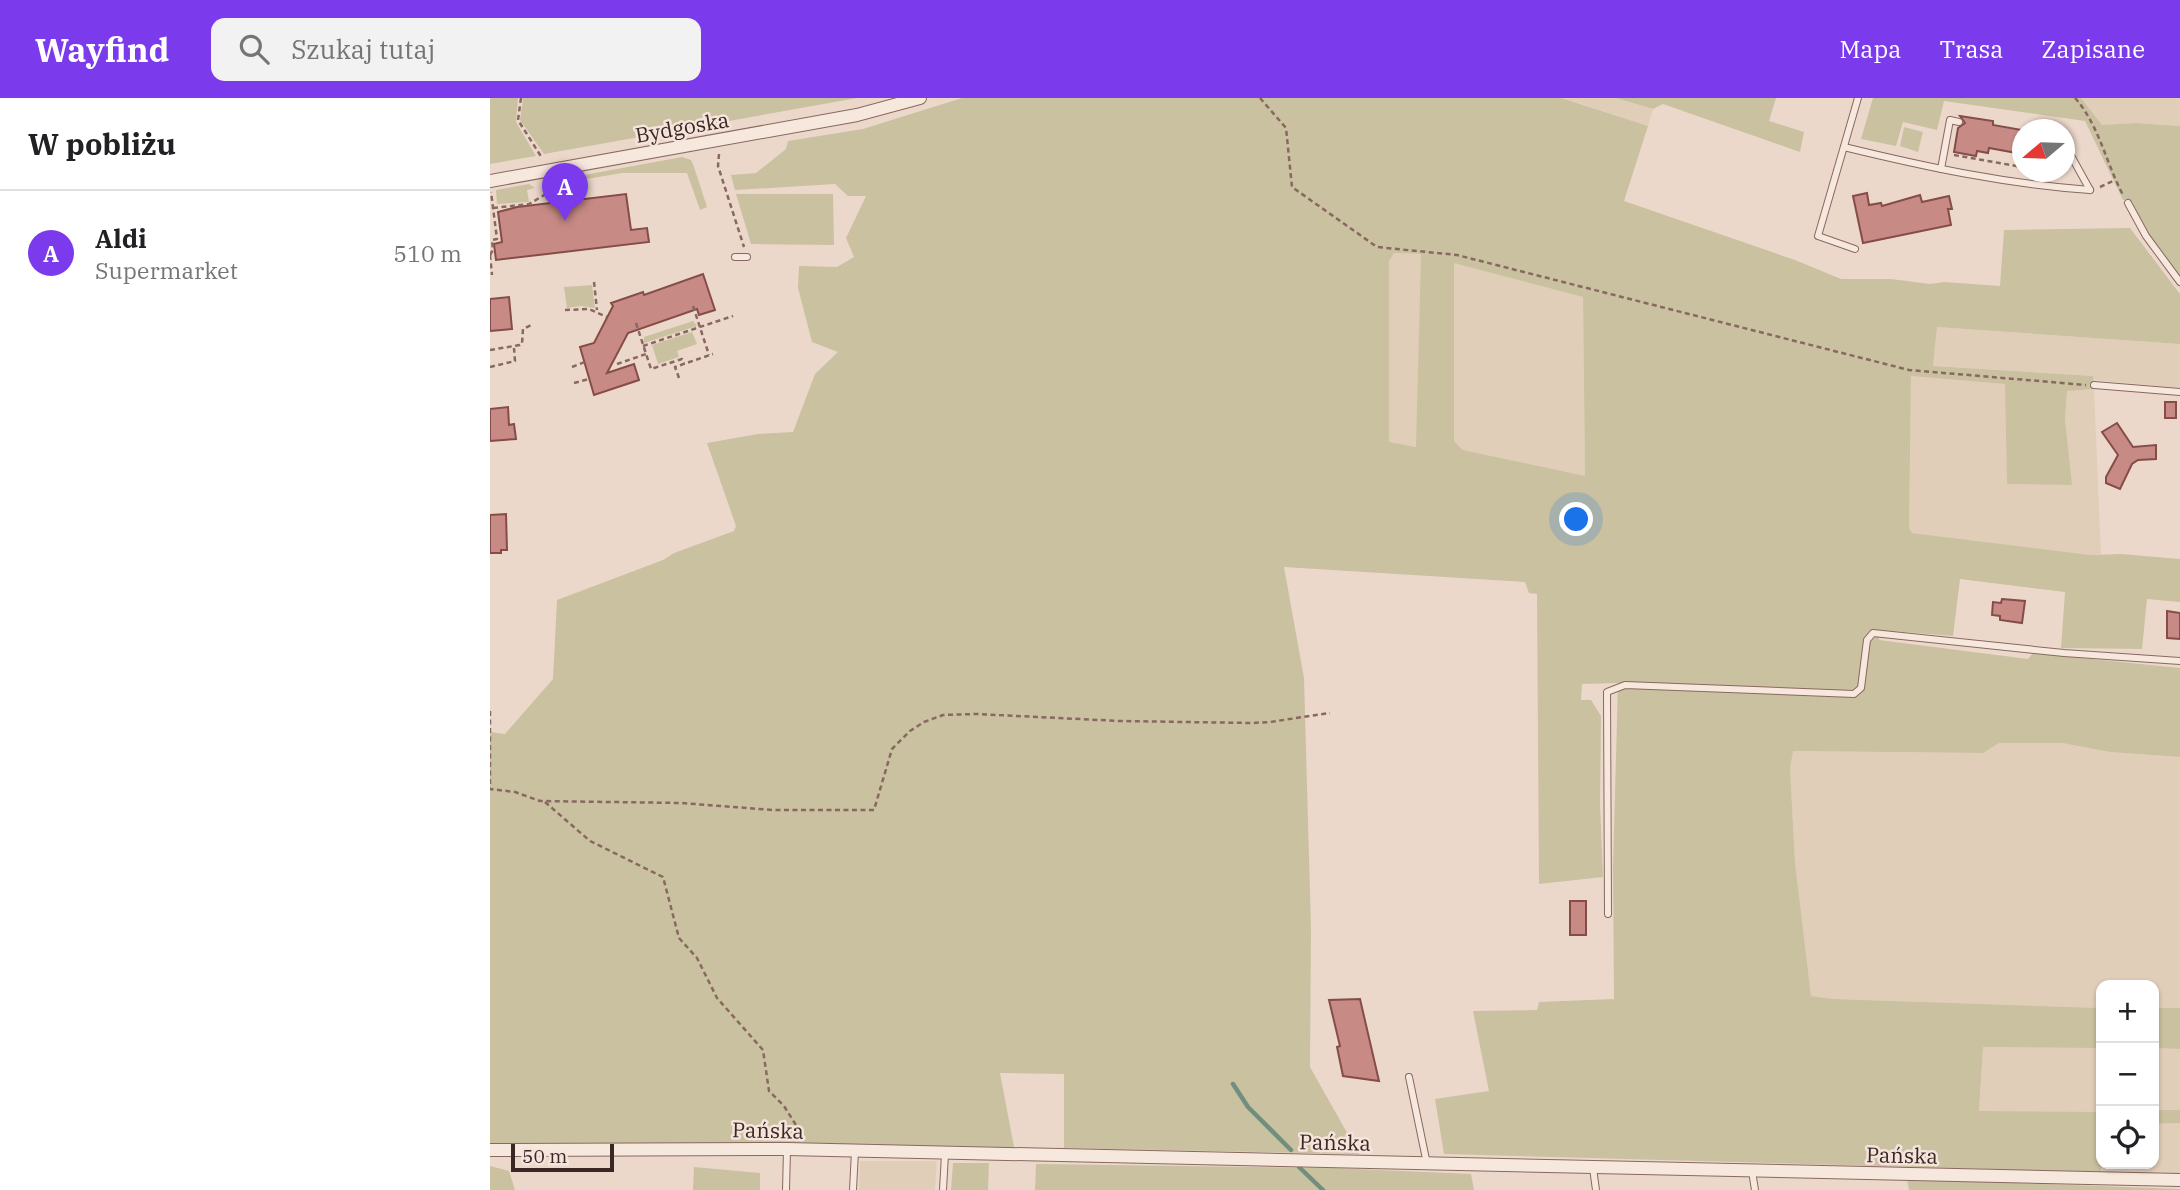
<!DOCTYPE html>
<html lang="pl">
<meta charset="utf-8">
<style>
body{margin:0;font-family:"IBM Plex Serif",serif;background:#f2f2f2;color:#202124}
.controls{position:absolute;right:21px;bottom:21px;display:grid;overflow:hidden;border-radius:14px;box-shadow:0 2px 5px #0004}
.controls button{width:63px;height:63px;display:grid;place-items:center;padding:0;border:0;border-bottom:2px solid #e0e0e0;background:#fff;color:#202124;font:35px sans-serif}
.compass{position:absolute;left:1522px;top:21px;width:63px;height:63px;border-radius:50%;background:#fff;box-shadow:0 2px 5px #0004;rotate:251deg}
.scale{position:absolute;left:21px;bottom:18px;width:103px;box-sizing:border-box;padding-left:7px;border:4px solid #3a2623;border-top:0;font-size:19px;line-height:24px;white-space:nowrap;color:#3a2623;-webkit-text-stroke:5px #f4e4db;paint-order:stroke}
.you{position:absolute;left:1087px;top:422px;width:24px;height:24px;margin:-18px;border:5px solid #fff;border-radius:50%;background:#1a73e8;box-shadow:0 0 0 10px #1a73e833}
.badge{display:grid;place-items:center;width:46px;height:46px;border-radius:50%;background:#7c3aed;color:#fff;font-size:23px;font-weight:700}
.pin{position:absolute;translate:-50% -58px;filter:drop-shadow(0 2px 4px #0008)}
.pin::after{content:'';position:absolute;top:37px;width:24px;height:21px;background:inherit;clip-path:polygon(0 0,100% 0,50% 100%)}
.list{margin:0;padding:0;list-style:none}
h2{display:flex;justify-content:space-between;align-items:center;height:91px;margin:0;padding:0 28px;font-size:30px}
h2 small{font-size:23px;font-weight:400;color:#757577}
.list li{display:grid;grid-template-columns:46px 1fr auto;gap:21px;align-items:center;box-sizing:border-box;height:126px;padding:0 28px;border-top:2px solid #e0e0e0}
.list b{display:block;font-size:26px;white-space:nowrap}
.list p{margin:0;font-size:23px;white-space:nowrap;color:#757577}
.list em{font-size:23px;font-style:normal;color:#757577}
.icon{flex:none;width:38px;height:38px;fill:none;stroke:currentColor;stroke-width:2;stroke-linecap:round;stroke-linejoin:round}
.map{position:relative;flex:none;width:1690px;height:1092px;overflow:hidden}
header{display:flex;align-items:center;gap:42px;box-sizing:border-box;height:98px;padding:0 35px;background:#7c3aed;color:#fff}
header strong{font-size:33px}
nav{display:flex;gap:38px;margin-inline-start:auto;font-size:24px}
.search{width:490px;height:63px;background:#f2f2f2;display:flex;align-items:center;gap:18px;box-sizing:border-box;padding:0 24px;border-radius:14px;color:#757577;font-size:26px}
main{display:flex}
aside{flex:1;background:#fff}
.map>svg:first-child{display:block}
.farmland{fill:#e1ceb9}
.green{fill:#cac1a0;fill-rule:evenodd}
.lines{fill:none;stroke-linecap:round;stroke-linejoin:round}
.stream{stroke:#728f7e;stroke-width:4.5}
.building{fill:#c78a84;stroke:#854c48;stroke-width:2}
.service-casing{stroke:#886860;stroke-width:8}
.minor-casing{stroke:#886860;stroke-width:14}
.path{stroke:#886860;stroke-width:2.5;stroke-dasharray:5 3.5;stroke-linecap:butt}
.service{stroke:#f7e8de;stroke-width:6}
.minor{stroke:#f7e8de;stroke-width:12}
.labels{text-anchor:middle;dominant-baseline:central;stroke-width:5;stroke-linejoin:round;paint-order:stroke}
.street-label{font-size:21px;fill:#3a2623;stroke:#f4e4db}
</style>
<header>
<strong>Wayfind</strong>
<div class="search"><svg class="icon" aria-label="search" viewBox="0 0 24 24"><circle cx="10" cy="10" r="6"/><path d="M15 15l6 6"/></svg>Szukaj tutaj</div>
<nav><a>Mapa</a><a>Trasa</a><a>Zapisane</a></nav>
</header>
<main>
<aside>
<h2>W pobliżu<small></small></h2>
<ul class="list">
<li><span class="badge">A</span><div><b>Aldi</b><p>Supermarket</p></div><em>510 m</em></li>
</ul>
</aside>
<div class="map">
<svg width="1690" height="1092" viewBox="0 0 1690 1092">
<rect width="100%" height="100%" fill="#ecd8cb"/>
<g class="farmland">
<path d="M 1071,0 L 1126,0 L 1163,11 L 1158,28 Z"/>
<path d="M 1591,0 L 1690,0 L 1690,28 L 1646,25 L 1612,27 Z"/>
<path d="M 904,155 L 931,156 L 927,349 L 899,345 L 899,163 Z"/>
<path d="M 964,164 L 1093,199 L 1095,379 L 973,352 L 964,344 Z"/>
<path d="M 1447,229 L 1690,246 L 1690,290 L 1603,282 L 1602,278 L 1443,268 Z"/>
<path d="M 1421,278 L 1516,286 L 1517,386 L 1581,387 L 1575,321 L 1577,293 L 1604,291 L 1611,456 L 1602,457 L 1422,435 L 1419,430 Z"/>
<path d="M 1509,645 L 1572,645 L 1620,654 L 1690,659 L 1690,910 L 1664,910 L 1664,887 L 1611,887 L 1611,910 L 1344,901 L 1321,898 L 1305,764 L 1300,670 L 1302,653 L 1492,655 Z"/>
<path d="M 1493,949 L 1611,950 L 1611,1014 L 1489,1014 Z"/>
<path d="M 1664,950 L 1690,951 L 1690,1012 L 1664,1012 Z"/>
<path d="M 1690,1025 L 1690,1076 L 1611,1074 L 1611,1066 L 1664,1066 L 1664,1026 Z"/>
<path d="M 370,1063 L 447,1063 L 445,1092 L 369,1092 Z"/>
</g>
<g class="green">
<path d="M 0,0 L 367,0 L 54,56 L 30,22 L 33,1 L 28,0 L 26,24 L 46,58 L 0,66 Z"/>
<path d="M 472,0 L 1071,0 L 1158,28 L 1134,103 L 1305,162 L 1351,181 L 1401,181 L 1440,186 L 1454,184 L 1510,188 L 1514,132 L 1640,130 L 1690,196 L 1690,246 L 1447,229 L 1443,268 L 1603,278 L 1604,291 L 1577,293 L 1575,321 L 1582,387 L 1517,386 L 1515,286 L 1421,278 L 1419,430 L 1422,435 L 1601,457 L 1631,456 L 1690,461 L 1690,504 L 1657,501 L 1652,551 L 1571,550 L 1575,494 L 1470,481 L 1463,538 L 1390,532 L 1389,542 L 1538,561 L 1543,555 L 1690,570 L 1690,659 L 1620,654 L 1572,645 L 1509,645 L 1493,655 L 1303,653 L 1300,670 L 1305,764 L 1321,898 L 1344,901 L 1611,910 L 1611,950 L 1493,949 L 1489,1013 L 1611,1014 L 1611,1074 L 954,1056 L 945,1001 L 999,993 L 983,913 L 1047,912 L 1049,904 L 1124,901 L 1123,770 L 1128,585 L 1092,586 L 1091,602 L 1101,602 L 1111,618 L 1110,706 L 1113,779 L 1049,786 L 1047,496 L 1039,495 L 1035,484 L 794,469 L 814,580 L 821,830 L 820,969 L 869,1056 L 574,1050 L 574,976 L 510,975 L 524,1049 L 0,1046 L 0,634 L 15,636 L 63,581 L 67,502 L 173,462 L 184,455 L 244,433 L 246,428 L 217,345 L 268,336 L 303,334 L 325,276 L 348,254 L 322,244 L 308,190 L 309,168 L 347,169 L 364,159 L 356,140 L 376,98 L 358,98 L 345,86 L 245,92 L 241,77 L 266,75 L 296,51 L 298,43 L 373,31 ZM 904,155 L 931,156 L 926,349 L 899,344 L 899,163 ZM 964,165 L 1093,199 L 1095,378 L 973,352 L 964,343 Z"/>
<path d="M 1126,0 L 1286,0 L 1279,23 L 1314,34 L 1310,54 L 1173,6 L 1163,11 Z"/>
<path d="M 1383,0 L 1591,0 L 1612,27 L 1646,25 L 1690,28 L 1690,178 L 1662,142 L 1642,104 L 1633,102 L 1595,23 L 1454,3 L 1447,32 L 1413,24 L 1406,48 L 1371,41 Z"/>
<path d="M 1414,29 L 1433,34 L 1428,54 L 1410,48 Z"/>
<path d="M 192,59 L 201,62 L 203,66 L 217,109 L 210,112 L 197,75 L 132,75 L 61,87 L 62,83 Z"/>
<path d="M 39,86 L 45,90 L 37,92 L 39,104 L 7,106 L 6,92 Z"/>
<path d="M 246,96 L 343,96 L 344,147 L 261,146 Z"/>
<path d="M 102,187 L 105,210 L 91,208 L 77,210 L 74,189 Z"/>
<path d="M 203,223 L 207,228 L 154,245 L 154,239 Z"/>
<path d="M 202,234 L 207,246 L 187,253 L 189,259 L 168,266 L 162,247 Z"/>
<path d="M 1664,910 L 1690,910 L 1690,951 L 1664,950 Z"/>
<path d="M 1664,1012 L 1690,1012 L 1690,1025 L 1664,1026 Z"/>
<path d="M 463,1065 L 499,1065 L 498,1092 L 461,1092 Z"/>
<path d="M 546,1066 L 844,1070 L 981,1076 L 984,1092 L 545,1092 Z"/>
<path d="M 0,1068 L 19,1073 L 25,1092 L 0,1092 Z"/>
<path d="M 204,1069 L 270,1075 L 270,1092 L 203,1092 Z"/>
<path d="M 1417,1081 L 1690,1091 L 1690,1092 L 1419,1092 Z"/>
</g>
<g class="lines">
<g class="stream">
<path d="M 743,986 L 758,1009 L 801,1052"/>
<path d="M 809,1069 L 833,1092"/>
</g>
</g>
<g class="building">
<path d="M 1470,18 L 1503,23 L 1503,27 L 1532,32 L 1532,56 L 1499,50 L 1498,55 L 1487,53 L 1486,58 L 1464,54 L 1468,30 L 1475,25 Z"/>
<path d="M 1377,95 L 1379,107 L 1391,105 L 1392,108 L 1430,97 L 1432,104 L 1459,98 L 1462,111 L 1458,111 L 1461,127 L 1373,145 L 1363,98 Z"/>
<path d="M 136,96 L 141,132 L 157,130 L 159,144 L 6,162 L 4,146 L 12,144 L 8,114 L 27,109 Z"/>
<path d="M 213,176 L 225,212 L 209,217 L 207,211 L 138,235 L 117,275 L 144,266 L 149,282 L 104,297 L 90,249 L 104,245 L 123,208 L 121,205 L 153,194 L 154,197 Z"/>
<path d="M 19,199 L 22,231 L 0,233 L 0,201 Z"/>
<rect x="1675" y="304" width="11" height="16"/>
<path d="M 18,309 L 19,327 L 24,326 L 26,341 L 0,343 L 0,311 Z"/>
<path d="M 1627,325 L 1643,349 L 1666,347 L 1666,361 L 1648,362 L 1642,366 L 1630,391 L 1616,385 L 1616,379 L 1628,357 L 1612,334 Z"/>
<path d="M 16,416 L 17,452 L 11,452 L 11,455 L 0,455 L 0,417 Z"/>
<path d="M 1512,501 L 1535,503 L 1532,525 L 1510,522 L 1510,518 L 1502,517 L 1503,504 L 1511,505 Z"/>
<path d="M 1677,513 L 1690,515 L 1690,541 L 1677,540 Z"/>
<rect x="1080" y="803" width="16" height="34"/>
<path d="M 870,901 L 889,983 L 853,978 L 847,949 L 850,948 L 839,902 Z"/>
</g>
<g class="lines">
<defs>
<g id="service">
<path d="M 1574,45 L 1600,92"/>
<path d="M 1354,49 C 1436,69 1516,86 1600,92"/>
<path d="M 1451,71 L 1460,22 L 1469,24"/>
<path d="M 1638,105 L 1656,138 L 1690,184"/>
<path d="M 1365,151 L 1328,138 L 1368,0"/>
<path d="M 245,159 L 257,159"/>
<path d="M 1604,287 L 1690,294"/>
<path d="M 1118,816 L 1117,594 L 1135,587 L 1364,596 L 1371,590 L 1377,542 L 1383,535 L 1574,555 L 1690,563"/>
<path d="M 919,979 L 937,1066"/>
<path d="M 1103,1070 L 1106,1092"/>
<path d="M 1262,1073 L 1265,1092"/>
<path d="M 296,1092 L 297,1052"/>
<path d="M 363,1092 L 365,1053"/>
<path d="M 453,1092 L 455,1056"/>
</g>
<g id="minor">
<path d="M 0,83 L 367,17 L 430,0"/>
<path d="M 0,1052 L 297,1051 L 1690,1082"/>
</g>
</defs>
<use href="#service" class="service-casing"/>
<use href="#minor" class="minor-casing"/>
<g class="path">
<path d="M 31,0 L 28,22 L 52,60"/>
<path d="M 770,0 L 796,30 L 802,89 L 887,149 L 967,157 L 1419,272 L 1596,287"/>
<path d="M 1585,0 C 1609,27 1616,65 1633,97"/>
<path d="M 229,56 L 228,68 L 254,149"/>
<path d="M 1464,57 L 1532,69"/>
<path d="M 1610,89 L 1623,83"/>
<path d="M 3,110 L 39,106 L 56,96"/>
<path d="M 0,157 L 3,152 L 2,142 L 7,141 L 1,94"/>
<path d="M 0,157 L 2,177"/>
<path d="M 104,184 L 107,212"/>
<path d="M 203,208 L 219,257"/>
<path d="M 75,212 L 99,211 L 117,219"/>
<path d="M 146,225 L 161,271 L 192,261 L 194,266"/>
<path d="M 153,248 L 243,218"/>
<path d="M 0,252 L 30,247 L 32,246 L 33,231 L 41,227"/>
<path d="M 127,266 L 156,256"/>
<path d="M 0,269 L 25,263 L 24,250"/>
<path d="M 82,269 L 95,264"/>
<path d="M 189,280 L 185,269 L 223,256"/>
<path d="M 84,285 L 99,281"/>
<path d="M 0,613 L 0,691 L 25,694 L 50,703 L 191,705 L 283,712 L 384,712 L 402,651 L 420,633 L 434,624 L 453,617 L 486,616 L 629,623 L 762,625 L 780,624 L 840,615"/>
<path d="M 55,704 L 100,743 L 173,779 L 189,840 L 207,860 L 227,900 L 273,952 L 279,993 L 294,1008 L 314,1040"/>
</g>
<use href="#service" class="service"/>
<use href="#minor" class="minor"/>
</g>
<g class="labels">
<g class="street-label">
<text transform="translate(192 29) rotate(-10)">Bydgoska</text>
<text transform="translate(278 1032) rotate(1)">Pańska</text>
<text transform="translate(845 1044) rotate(1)">Pańska</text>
<text transform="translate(1412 1057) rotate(1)">Pańska</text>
</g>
</g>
</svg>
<div class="controls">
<button>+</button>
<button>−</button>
<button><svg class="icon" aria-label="locate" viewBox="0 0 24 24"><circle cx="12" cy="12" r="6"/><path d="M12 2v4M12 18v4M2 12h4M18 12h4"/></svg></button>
</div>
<svg class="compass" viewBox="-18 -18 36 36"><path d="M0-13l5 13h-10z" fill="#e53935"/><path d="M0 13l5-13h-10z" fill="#757577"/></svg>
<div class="scale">50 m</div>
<div class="you"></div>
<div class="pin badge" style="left:75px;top:123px">A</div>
</div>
</main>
